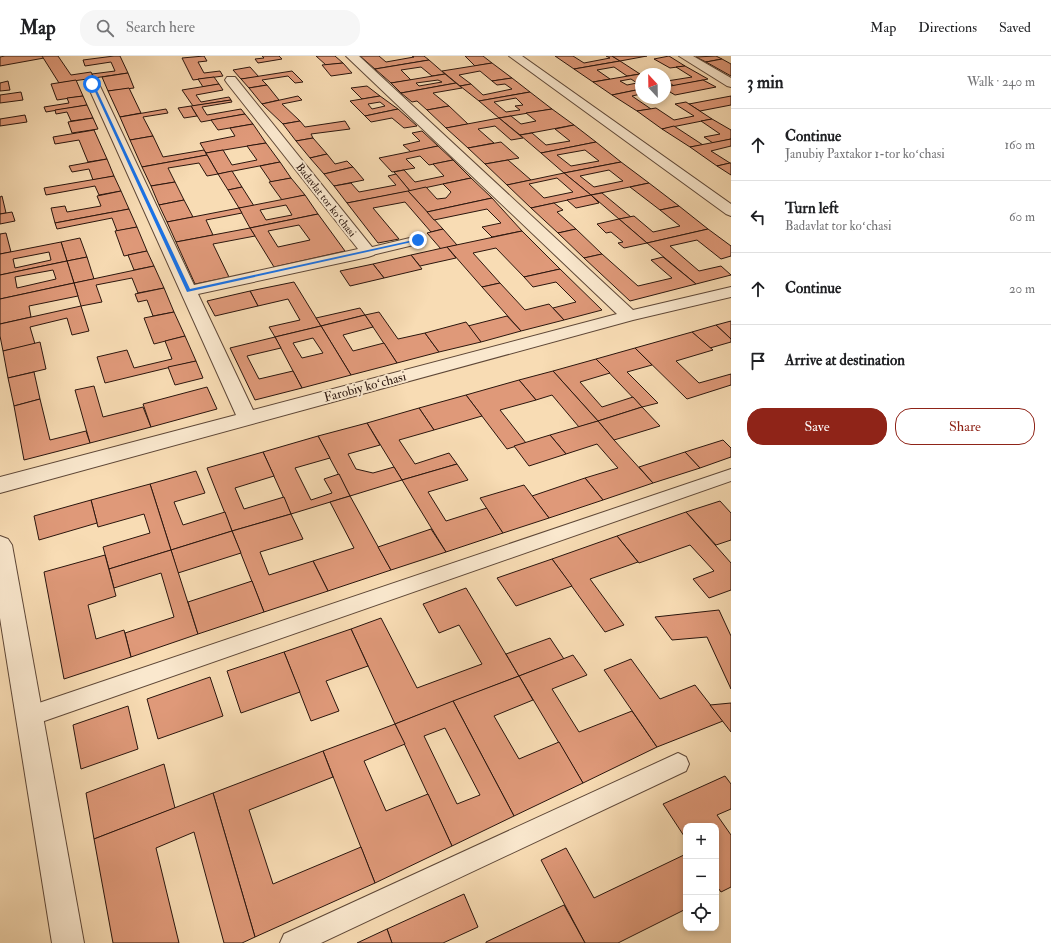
<!DOCTYPE html>
<meta charset="utf-8">
<style>
body{margin:0;font-family:"IM FELL Double Pica",serif;background:#f6f6f6;color:#202124}
.controls{position:absolute;right:12px;bottom:12px;display:grid;overflow:hidden;border-radius:8px;box-shadow:0 2px 6px #0003}
.controls button{width:36px;height:36px;display:grid;place-items:center;padding:0;border:0;border-bottom:1px solid #e0e0e0;background:#fff;color:#202124;font:20px sans-serif}
.compass{position:absolute;left:635px;top:12px;width:36px;height:36px;border-radius:50%;background:#fff;box-shadow:0 2px 6px #0003;rotate:338deg}
.stop{position:absolute;width:12px;height:12px;margin:-9px;border:3px solid #1a73e8;border-radius:50%;background:#fff}
.stop.end{background:#1a73e8;border-color:#fff;box-shadow:0 1px 4px #0008}
.list{margin:0;padding:0;list-style:none}
h2{display:flex;justify-content:space-between;align-items:center;height:52px;margin:0;padding:0 16px;font-size:17px}
h2 small{font-size:13px;font-weight:400;color:#757577}
.list li{display:grid;grid-template-columns:26px 1fr auto;gap:12px;align-items:center;box-sizing:border-box;height:72px;padding:0 16px;border-top:1px solid #e0e0e0}
.list b{display:block;font-size:15px;white-space:nowrap}
.list p{margin:0;font-size:13px;white-space:nowrap;color:#757577}
.list em{font-size:13px;font-style:normal;color:#757577}
.actions{display:flex;gap:8px;padding:12px 16px}
.actions a{flex:1;padding:9px 0;border:1px solid #8f2418;border-radius:16px;text-align:center;font-size:14px;color:#8f2418}
.actions .main{background:#8f2418;color:#fff}
.icon{flex:none;width:22px;height:22px;fill:none;stroke:currentColor;stroke-width:2;stroke-linecap:round;stroke-linejoin:round}
.map{position:relative;flex:none;width:731px;height:887px;overflow:hidden}
header{display:flex;align-items:center;gap:24px;box-sizing:border-box;height:56px;padding:0 20px;background:#fff;border-bottom:1px solid #e0e0e0}
header strong{font-size:19px}
nav{display:flex;gap:22px;margin-inline-start:auto;font-size:14px}
.search{width:280px;height:36px;background:#f6f6f6;display:flex;align-items:center;gap:10px;box-sizing:border-box;padding:0 14px;border-radius:16px;color:#757577;font-size:15px}
main{display:flex}
aside{flex:1;background:#fff}
.map>svg:first-child{display:block}
.building{fill:#df9979;stroke:#2a150d;fill-rule:evenodd}
.lines{fill:none;stroke-linecap:round;stroke-linejoin:round}
.service-casing{stroke:#5e4737;stroke-width:2}
.minor-casing{stroke:#5e4737;stroke-width:2}
.service{fill:#fae8ce;fill-rule:evenodd}
.minor{fill:#fae8ce;fill-rule:evenodd}
.route{fill:#1a73e8}
.labels{text-anchor:middle;dominant-baseline:central;stroke-width:4;stroke-linejoin:round;paint-order:stroke}
.far-street-label{font-size:11px;fill:#2a150d;stroke:#fae8ce}
.street-label{font-size:13px;fill:#2a150d;stroke:#fae8ce}
</style>
<header>
<strong>Map</strong>
<div class="search"><svg class="icon" aria-label="search" viewBox="0 0 24 24"><circle cx="10" cy="10" r="6"/><path d="M15 15l6 6"/></svg>Search here</div>
<nav><a>Map</a><a>Directions</a><a>Saved</a></nav>
</header>
<main>
<div class="map">
<svg width="731" height="887" viewBox="0 0 731 887">
<rect width="100%" height="100%" fill="#f8dcb4"/>
<filter id="stains"><feTurbulence type="fractalNoise" baseFrequency=".005" numOctaves="4"/><feColorMatrix values="0 0 0 0 .2 0 0 0 0 .09 0 0 0 0 .02 0 0 0 .5 -.17"/></filter>
<radialGradient id="worn" r=".72"><stop offset=".6" stop-color="#630" stop-opacity="0"/><stop offset="1" stop-color="#630" stop-opacity=".3"/></radialGradient>
<g class="building">
<path d="M 5,0 L 42,0 L 44,2 L 0,10 L 0,1 Z"/>
<path d="M 42,0 L 58,0 L 71,19 L 91,16 L 94,22 L 59,27 Z"/>
<path d="M 114,0 L 120,0 L 128,17 L 94,22 L 92,18 L 115,15 L 111,6 L 85,10 L 83,4 Z"/>
<path d="M 204,0 L 207,5 L 198,6 L 204,17 L 220,15 L 223,20 L 193,24 L 182,2 Z"/>
<path d="M 262,0 L 279,0 L 282,3 L 258,7 L 255,3 L 264,2 Z"/>
<path d="M 316,0 L 335,0 L 343,7 L 326,9 Z"/>
<path d="M 360,0 L 379,0 L 386,6 L 414,1 L 412,0 L 424,0 L 429,4 L 375,13 Z"/>
<path d="M 465,0 L 483,0 L 492,7 L 475,10 Z"/>
<path d="M 555,0 L 573,0 L 584,7 L 610,2 L 606,0 L 612,0 L 620,5 L 574,13 Z"/>
<path d="M 612,0 L 647,0 L 620,5 Z"/>
<path d="M 669,0 L 685,10 L 670,12 L 654,3 Z"/>
<path d="M 716,0 L 722,3 L 706,6 L 696,1 Z"/>
<path d="M 722,3 L 731,8 L 731,20 L 706,6 Z"/>
<path d="M 429,4 L 445,18 L 432,20 L 421,11 L 401,14 L 411,24 L 391,27 L 375,13 Z"/>
<path d="M 620,5 L 640,18 L 627,20 L 614,11 L 597,14 L 610,23 L 593,26 L 574,13 Z"/>
<path d="M 343,7 L 352,17 L 331,20 L 322,9 Z"/>
<path d="M 492,7 L 512,22 L 492,25 L 480,15 L 459,19 L 471,28 L 460,30 L 442,15 Z"/>
<path d="M 685,10 L 708,23 L 674,30 L 667,25 L 692,21 L 676,11 Z"/>
<path d="M 250,11 L 259,21 L 241,23 L 233,14 Z"/>
<path d="M 292,15 L 303,26 L 295,27 L 288,20 L 262,24 L 267,29 L 249,32 L 241,23 Z"/>
<path d="M 128,17 L 134,32 L 108,35 L 102,21 Z"/>
<path d="M 445,18 L 456,27 L 401,37 L 391,27 ZM 438,24 L 442,26 L 419,30 L 416,27 Z"/>
<path d="M 640,18 L 641,33 L 612,39 L 593,26 ZM 631,23 L 637,27 L 627,29 L 620,25 Z"/>
<path d="M 214,21 L 219,28 L 203,31 L 198,23 Z"/>
<path d="M 512,22 L 530,36 L 479,45 L 460,30 L 471,28 L 483,39 L 512,33 L 505,28 L 497,29 L 492,25 Z"/>
<path d="M 76,24 L 83,40 L 57,44 L 51,28 Z"/>
<path d="M 703,24 L 716,31 L 675,39 L 665,33 L 665,31 Z"/>
<path d="M 8,25 L 10,34 L 0,35 L 0,27 Z"/>
<path d="M 456,27 L 462,32 L 433,37 L 449,50 L 427,54 L 417,45 L 412,46 L 401,37 Z"/>
<path d="M 219,28 L 223,34 L 196,39 L 201,46 L 229,41 L 231,44 L 193,50 L 182,34 Z"/>
<path d="M 267,29 L 279,44 L 262,48 L 249,32 Z"/>
<path d="M 367,30 L 380,40 L 362,43 L 351,32 Z"/>
<path d="M 129,32 L 141,57 L 120,61 L 108,35 Z"/>
<path d="M 641,33 L 641,38 L 632,40 L 651,53 L 637,55 L 612,39 Z"/>
<path d="M 21,36 L 23,44 L 0,47 L 0,39 Z"/>
<path d="M 530,36 L 552,53 L 499,62 L 479,45 ZM 516,42 L 523,49 L 515,50 L 520,54 L 506,56 L 494,46 Z"/>
<path d="M 83,40 L 87,49 L 46,56 L 44,51 L 69,47 L 67,42 Z"/>
<path d="M 298,40 L 302,44 L 282,48 L 300,65 L 283,68 L 262,48 Z"/>
<path d="M 380,40 L 398,53 L 365,60 L 350,45 ZM 380,46 L 385,50 L 372,53 L 368,48 Z"/>
<path d="M 731,40 L 731,49 L 700,55 L 689,48 Z"/>
<path d="M 231,44 L 232,46 L 202,51 L 207,59 L 241,53 L 245,58 L 201,66 L 191,50 Z"/>
<path d="M 686,46 L 712,63 L 662,73 L 637,55 L 656,52 L 674,64 L 694,60 L 675,48 Z"/>
<path d="M 87,49 L 93,62 L 71,65 L 67,56 L 56,58 L 55,54 Z"/>
<path d="M 191,50 L 197,60 L 184,62 L 178,52 Z"/>
<path d="M 449,50 L 468,68 L 446,72 L 427,54 Z"/>
<path d="M 166,53 L 168,57 L 143,61 L 153,80 L 130,84 L 120,61 Z"/>
<path d="M 398,53 L 417,70 L 404,72 L 392,62 L 371,66 L 365,60 Z"/>
<path d="M 552,53 L 574,69 L 520,79 L 499,62 L 511,60 L 521,68 L 536,65 L 526,57 Z"/>
<path d="M 245,58 L 253,68 L 218,74 L 211,64 Z"/>
<path d="M 25,59 L 27,66 L 0,70 L 0,63 Z"/>
<path d="M 93,62 L 98,73 L 72,77 L 68,66 Z"/>
<path d="M 499,62 L 523,82 L 511,84 L 495,70 L 478,73 L 494,87 L 468,92 L 446,72 Z"/>
<path d="M 712,63 L 731,74 L 731,83 L 713,87 L 704,81 L 720,78 L 701,65 Z"/>
<path d="M 300,65 L 305,71 L 345,65 L 350,73 L 311,78 L 313,82 L 296,85 L 283,68 Z"/>
<path d="M 253,68 L 266,87 L 206,97 L 200,87 L 235,80 L 230,72 Z"/>
<path d="M 574,69 L 596,86 L 541,97 L 520,79 L 532,77 L 546,89 L 570,85 L 555,73 Z"/>
<path d="M 674,70 L 703,89 L 690,91 L 662,73 Z"/>
<path d="M 94,74 L 107,103 L 88,106 L 79,84 L 55,88 L 53,81 Z"/>
<path d="M 422,75 L 438,90 L 411,96 L 403,89 L 420,85 L 412,77 Z"/>
<path d="M 153,80 L 163,101 L 204,94 L 207,99 L 142,111 L 130,84 Z"/>
<path d="M 313,82 L 327,98 L 310,102 L 296,85 Z"/>
<path d="M 731,83 L 731,90 L 711,95 L 730,107 L 717,110 L 690,91 Z"/>
<path d="M 501,86 L 519,102 L 485,108 L 468,92 Z"/>
<path d="M 596,86 L 621,106 L 564,117 L 541,97 ZM 585,94 L 599,105 L 571,110 L 557,99 Z"/>
<path d="M 266,87 L 280,106 L 218,118 L 206,97 L 223,94 L 232,109 L 257,104 L 247,90 Z"/>
<path d="M 438,90 L 453,104 L 429,109 L 420,100 L 406,103 L 415,112 L 392,116 L 379,102 Z"/>
<path d="M 327,98 L 335,108 L 347,105 L 353,111 L 324,118 L 310,102 Z"/>
<path d="M 207,99 L 218,118 L 207,120 L 199,107 L 168,112 L 175,126 L 151,130 L 142,111 Z"/>
<path d="M 107,103 L 114,120 L 93,124 L 89,113 L 72,116 L 69,110 Z"/>
<path d="M 453,104 L 471,122 L 410,135 L 394,116 L 404,114 L 415,126 L 444,120 L 433,108 Z"/>
<path d="M 508,104 L 531,124 L 507,129 L 485,108 Z"/>
<path d="M 280,106 L 291,122 L 271,126 L 260,110 Z"/>
<path d="M 621,106 L 649,127 L 591,139 L 564,117 ZM 609,114 L 623,125 L 594,131 L 580,120 Z"/>
<path d="M 730,107 L 731,107 L 731,119 L 717,110 Z"/>
<path d="M 353,111 L 364,124 L 334,130 L 324,118 Z"/>
<path d="M 232,115 L 242,131 L 228,134 L 218,118 Z"/>
<path d="M 564,117 L 591,139 L 531,152 L 507,129 ZM 557,122 L 573,136 L 544,142 L 529,128 Z"/>
<path d="M 396,118 L 410,135 L 347,147 L 334,130 L 351,127 L 359,136 L 396,129 L 388,120 Z"/>
<path d="M 114,120 L 121,135 L 99,139 L 95,130 L 46,139 L 44,132 Z"/>
<path d="M 291,122 L 305,139 L 282,144 L 269,126 Z"/>
<path d="M 471,122 L 492,142 L 427,156 L 408,135 L 426,131 L 437,143 L 446,142 L 451,136 L 443,128 Z"/>
<path d="M 175,126 L 184,144 L 159,149 L 151,130 Z"/>
<path d="M 649,127 L 679,150 L 660,154 L 630,131 Z"/>
<path d="M 242,131 L 254,150 L 239,152 L 228,134 Z"/>
<path d="M 121,135 L 129,153 L 55,167 L 51,152 L 65,150 L 67,156 L 101,150 L 97,140 Z"/>
<path d="M 408,135 L 443,173 L 431,176 L 405,146 L 373,152 L 399,183 L 378,187 L 347,147 Z"/>
<path d="M 602,137 L 631,161 L 619,163 L 591,139 Z"/>
<path d="M 305,139 L 318,158 L 250,172 L 239,152 ZM 286,149 L 292,159 L 266,164 L 260,154 Z"/>
<path d="M 591,139 L 599,147 L 576,152 L 567,144 Z"/>
<path d="M 2,140 L 6,157 L 0,158 L 0,141 Z"/>
<path d="M 492,142 L 522,175 L 492,181 L 482,171 L 501,167 L 487,153 L 434,164 L 427,156 Z"/>
<path d="M 184,144 L 193,161 L 167,166 L 159,149 Z"/>
<path d="M 554,147 L 563,154 L 557,156 L 576,173 L 558,177 L 531,152 Z"/>
<path d="M 679,150 L 708,173 L 647,187 L 619,163 L 634,160 L 653,176 L 680,170 L 660,154 Z"/>
<path d="M 239,152 L 242,157 L 206,164 L 213,179 L 176,186 L 167,166 Z"/>
<path d="M 129,153 L 137,171 L 117,175 L 112,162 L 57,173 L 55,167 Z"/>
<path d="M 12,156 L 15,165 L 0,168 L 0,158 Z"/>
<path d="M 318,158 L 345,195 L 274,211 L 250,172 ZM 299,169 L 310,184 L 278,191 L 268,175 Z"/>
<path d="M 619,163 L 647,187 L 624,192 L 618,187 L 623,186 L 611,176 L 606,177 L 597,168 Z"/>
<path d="M 137,171 L 147,195 L 124,200 L 115,175 Z"/>
<path d="M 250,172 L 255,180 L 213,188 L 229,221 L 195,228 L 176,186 Z"/>
<path d="M 443,173 L 457,189 L 441,193 L 427,177 Z"/>
<path d="M 576,173 L 602,198 L 584,202 L 558,177 Z"/>
<path d="M 708,173 L 731,190 L 731,200 L 721,203 L 697,184 L 670,190 L 699,215 L 721,210 L 731,219 L 696,228 L 647,187 Z"/>
<path d="M 522,175 L 560,213 L 524,221 L 496,192 L 473,197 L 500,227 L 482,231 L 447,191 Z"/>
<path d="M 6,177 L 11,196 L 0,198 L 0,178 Z"/>
<path d="M 80,182 L 87,201 L 67,205 L 61,186 Z"/>
<path d="M 61,186 L 67,205 L 0,219 L 0,198 ZM 49,196 L 51,204 L 15,212 L 13,203 Z"/>
<path d="M 447,191 L 456,202 L 420,210 L 411,199 Z"/>
<path d="M 147,195 L 154,210 L 134,214 L 128,199 Z"/>
<path d="M 602,198 L 638,230 L 672,222 L 651,204 L 663,201 L 696,228 L 630,245 L 584,202 Z"/>
<path d="M 411,199 L 422,213 L 384,222 L 373,208 Z"/>
<path d="M 87,201 L 94,223 L 74,227 L 67,205 Z"/>
<path d="M 67,205 L 74,227 L 0,243 L 0,219 ZM 53,214 L 56,223 L 17,232 L 15,221 Z"/>
<path d="M 373,208 L 384,222 L 350,230 L 340,215 Z"/>
<path d="M 154,210 L 164,232 L 138,237 L 132,222 L 96,229 L 102,246 L 81,250 L 74,227 Z"/>
<path d="M 560,213 L 602,254 L 564,264 L 553,252 L 576,246 L 556,226 L 533,231 L 524,221 Z"/>
<path d="M 294,226 L 321,270 L 275,281 L 269,271 L 300,264 L 288,243 L 258,250 L 250,235 Z"/>
<path d="M 74,227 L 78,240 L 29,250 L 31,261 L 0,268 L 0,243 Z"/>
<path d="M 500,227 L 525,254 L 549,248 L 564,264 L 521,275 L 482,231 Z"/>
<path d="M 164,232 L 174,256 L 153,260 L 147,244 L 138,246 L 135,238 Z"/>
<path d="M 250,235 L 258,250 L 215,260 L 207,245 Z"/>
<path d="M 81,250 L 89,275 L 72,279 L 67,262 L 30,271 L 35,288 L 3,295 L 0,280 L 0,268 Z"/>
<path d="M 360,252 L 365,259 L 321,270 L 316,262 Z"/>
<path d="M 174,256 L 185,280 L 154,288 L 144,262 Z"/>
<path d="M 379,256 L 398,283 L 425,277 L 439,296 L 397,307 L 365,259 Z"/>
<path d="M 365,259 L 373,271 L 343,279 L 353,295 L 384,287 L 397,307 L 351,319 L 321,270 Z"/>
<path d="M 507,260 L 521,275 L 481,286 L 468,270 Z"/>
<path d="M 731,265 L 731,283 L 716,269 Z"/>
<path d="M 466,266 L 481,286 L 439,296 L 425,277 Z"/>
<path d="M 716,269 L 731,283 L 731,286 L 710,292 L 692,276 Z"/>
<path d="M 321,270 L 351,319 L 302,332 L 275,281 ZM 313,282 L 323,297 L 302,302 L 293,287 Z"/>
<path d="M 692,276 L 713,294 L 676,305 L 699,327 L 731,318 L 731,329 L 687,343 L 635,292 Z"/>
<path d="M 185,280 L 196,305 L 105,327 L 97,301 L 127,294 L 134,312 L 172,303 L 165,285 Z"/>
<path d="M 275,281 L 281,292 L 247,300 L 259,323 L 293,315 L 302,332 L 255,344 L 230,292 Z"/>
<path d="M 40,286 L 46,313 L 8,322 L 3,295 Z"/>
<path d="M 635,292 L 652,309 L 627,316 L 658,347 L 642,351 L 596,303 Z"/>
<path d="M 596,303 L 610,317 L 580,326 L 602,351 L 633,341 L 642,351 L 598,365 L 553,315 Z"/>
<path d="M 196,305 L 203,322 L 175,329 L 168,311 Z"/>
<path d="M 553,315 L 598,365 L 579,371 L 552,339 L 536,344 L 519,324 Z"/>
<path d="M 34,316 L 40,343 L 14,350 L 8,322 Z"/>
<path d="M 519,324 L 536,344 L 500,354 L 526,387 L 507,393 L 466,339 Z"/>
<path d="M 94,330 L 103,361 L 143,351 L 151,371 L 90,387 L 75,334 Z"/>
<path d="M 207,331 L 217,353 L 151,371 L 143,348 Z"/>
<path d="M 466,339 L 482,360 L 434,374 L 419,352 Z"/>
<path d="M 40,343 L 50,384 L 86,375 L 90,387 L 24,404 L 14,350 Z"/>
<path d="M 642,351 L 660,370 L 614,384 L 598,365 Z"/>
<path d="M 419,352 L 434,374 L 399,384 L 415,408 L 449,397 L 457,408 L 402,424 L 367,367 Z"/>
<path d="M 598,365 L 614,384 L 653,427 L 603,444 L 585,422 L 618,412 L 597,388 L 566,398 L 550,379 Z"/>
<path d="M 367,367 L 380,389 L 348,398 L 356,413 L 373,417 L 394,411 L 402,424 L 350,440 L 318,380 Z"/>
<path d="M 550,379 L 566,398 L 529,410 L 514,390 Z"/>
<path d="M 318,380 L 330,402 L 295,412 L 311,444 L 332,437 L 324,423 L 339,418 L 350,440 L 291,458 L 263,396 Z"/>
<path d="M 723,384 L 731,392 L 731,401 L 700,412 L 685,396 Z"/>
<path d="M 263,396 L 274,420 L 235,432 L 244,453 L 284,441 L 291,458 L 232,475 L 207,412 Z"/>
<path d="M 685,396 L 700,412 L 653,427 L 639,411 Z"/>
<path d="M 457,408 L 468,424 L 428,436 L 446,465 L 487,452 L 503,477 L 446,496 L 402,424 Z"/>
<path d="M 196,415 L 205,437 L 174,446 L 183,469 L 225,456 L 232,475 L 171,494 L 150,428 Z"/>
<path d="M 585,422 L 603,444 L 549,462 L 532,440 Z"/>
<path d="M 150,428 L 171,494 L 109,513 L 103,491 L 150,477 L 144,458 L 98,471 L 91,444 Z"/>
<path d="M 524,429 L 549,462 L 503,477 L 480,442 Z"/>
<path d="M 350,440 L 391,514 L 328,535 L 313,505 L 354,492 L 330,446 Z"/>
<path d="M 91,444 L 97,467 L 39,484 L 34,460 Z"/>
<path d="M 720,445 L 731,457 L 731,484 L 716,489 L 686,456 Z"/>
<path d="M 686,456 L 731,507 L 731,534 L 709,542 L 693,523 L 714,515 L 690,489 L 639,507 L 617,480 Z"/>
<path d="M 291,458 L 303,483 L 260,496 L 269,519 L 313,505 L 328,535 L 264,556 L 232,475 Z"/>
<path d="M 431,473 L 446,496 L 391,514 L 378,491 Z"/>
<path d="M 232,475 L 241,497 L 178,517 L 171,494 Z"/>
<path d="M 617,480 L 638,506 L 590,523 L 624,569 L 605,576 L 552,503 Z"/>
<path d="M 171,494 L 198,578 L 131,601 L 125,577 L 174,561 L 161,517 L 114,532 L 109,513 Z"/>
<path d="M 105,499 L 116,540 L 88,549 L 96,583 L 124,574 L 131,601 L 64,623 L 44,516 Z"/>
<path d="M 552,503 L 572,530 L 516,550 L 497,522 Z"/>
<path d="M 252,525 L 264,556 L 198,578 L 188,546 Z"/>
<path d="M 466,532 L 519,620 L 395,668 L 351,573 L 381,562 L 417,632 L 482,608 L 459,569 L 439,577 L 423,548 Z"/>
<path d="M 719,554 L 731,580 L 731,633 L 707,581 L 672,584 L 655,561 Z"/>
<path d="M 351,573 L 368,610 L 326,625 L 339,655 L 311,665 L 284,596 Z"/>
<path d="M 550,582 L 564,603 L 519,620 L 506,598 Z"/>
<path d="M 284,596 L 300,636 L 241,657 L 227,615 Z"/>
<path d="M 573,599 L 587,619 L 552,633 L 579,676 L 632,655 L 657,691 L 583,727 L 519,620 Z"/>
<path d="M 631,603 L 660,643 L 695,629 L 723,665 L 657,691 L 604,614 Z"/>
<path d="M 519,620 L 533,644 L 494,660 L 519,703 L 559,686 L 583,727 L 514,760 L 453,645 Z"/>
<path d="M 210,621 L 223,660 L 158,683 L 147,643 Z"/>
<path d="M 453,645 L 514,760 L 452,790 L 395,668 ZM 445,672 L 480,739 L 457,748 L 424,680 Z"/>
<path d="M 731,647 L 731,676 L 710,649 Z"/>
<path d="M 128,650 L 138,693 L 81,713 L 73,669 Z"/>
<path d="M 395,668 L 405,688 L 364,705 L 386,755 L 428,738 L 452,790 L 375,827 L 323,695 Z"/>
<path d="M 323,695 L 333,721 L 249,754 L 273,828 L 361,791 L 375,827 L 255,881 L 213,737 Z"/>
<path d="M 164,708 L 175,752 L 94,783 L 86,737 Z"/>
<path d="M 725,720 L 731,728 L 731,753 L 717,759 L 731,779 L 731,831 L 721,836 L 716,829 L 716,770 L 686,770 L 686,783 L 663,748 Z"/>
<path d="M 213,737 L 255,881 L 242,887 L 224,887 L 194,776 L 156,792 L 179,887 L 113,887 L 94,783 Z"/>
<path d="M 566,792 L 594,842 L 686,798 L 686,853 L 618,887 L 585,887 L 541,804 Z"/>
<path d="M 464,838 L 478,871 L 443,887 L 392,887 L 387,873 Z"/>
<path d="M 564,849 L 585,887 L 486,887 L 486,886 Z"/>
<path d="M 387,873 L 392,887 L 357,887 Z"/>
</g>
<g class="lines">
<defs>
<g id="service">
<path d="M 418,180 L 422,181 L 424,184 L 422,187 L 368,200 L 364,199 L 362,196 L 364,193 Z"/>
<path d="M 731,413 L 731,425 L 30,670 L 23,667 L 19,660 L 23,653 L 30,650 Z"/>
<path d="M 678,697 L 686,701 L 689,708 L 686,715 L 321,887 L 280,887 L 284,878 Z"/>
</g>
<g id="minor">
<path d="M 346,0 L 359,0 L 633,254 L 731,231 L 731,241 L 633,264 L 0,437 L 0,421 L 236,359 L 87,28 L 89,25 L 97,25 L 99,28 L 194,229 L 358,193 L 227,27 L 225,24 L 227,21 L 235,21 L 376,196 L 374,199 L 368,201 L 198,238 L 253,354 L 617,258 Z"/>
<path d="M 509,0 L 522,0 L 731,148 L 731,160 L 726,158 Z"/>
<path d="M 679,0 L 693,0 L 731,22 L 731,31 L 727,30 Z"/>
<path d="M 0,480 L 8,483 L 12,489 L 84,887 L 52,887 L 0,562 Z"/>
</g>
</defs>
<use href="#service" class="service-casing"/>
<use href="#minor" class="minor-casing"/>
<use href="#service" class="service"/>
<use href="#minor" class="minor"/>
</g>
<path class="route" d="M 91,27 L 94,28 L 190,233 L 418,183 L 421,184 L 187,236 Z"/>
<g class="labels">
<g class="far-street-label">
<text transform="translate(326 144) rotate(52)">Badavlat tor koʻchasi</text>
</g>
<g class="street-label">
<text transform="translate(365 331) rotate(-15)">Farobiy koʻchasi</text>
</g>
</g>
<rect width="100%" height="100%" filter="url(#stains)"/>
<rect width="100%" height="100%" fill="url(#worn)"/>
</svg>
<div class="controls">
<button>+</button>
<button>−</button>
<button><svg class="icon" aria-label="locate" viewBox="0 0 24 24"><circle cx="12" cy="12" r="6"/><path d="M12 2v4M12 18v4M2 12h4M18 12h4"/></svg></button>
</div>
<svg class="compass" viewBox="-18 -18 36 36"><path d="M0-13l5 13h-10z" fill="#e53935"/><path d="M0 13l5-13h-10z" fill="#757577"/></svg>
<div class="stop" style="left:92px;top:28px"></div>
<div class="stop end" style="left:418px;top:184px"></div>
</div>
<aside>
<h2>3 min<small>Walk · 240 m</small></h2>
<ul class="list">
<li><svg class="icon" aria-label="ahead" viewBox="0 0 24 24"><path d="M12 20V5M6 11l6-6 6 6"/></svg><div><b>Continue</b><p>Janubiy Paxtakor 1-tor koʻchasi</p></div><em>160 m</em></li>
<li><svg class="icon" aria-label="left" viewBox="0 0 24 24"><path d="M17 20v-9H6M10 6l-5 5 5 5"/></svg><div><b>Turn left</b><p>Badavlat tor koʻchasi</p></div><em>60 m</em></li>
<li><svg class="icon" aria-label="ahead" viewBox="0 0 24 24"><path d="M12 20V5M6 11l6-6 6 6"/></svg><div><b>Continue</b></div><em>20 m</em></li>
<li><svg class="icon" aria-label="arrive" viewBox="0 0 24 24"><path d="M6 21V4h12l-3 4 3 4H6"/></svg><div><b>Arrive at destination</b></div></li>
</ul>
<div class="actions"><a class="main">Save</a><a>Share</a></div>
</aside>
</main>
